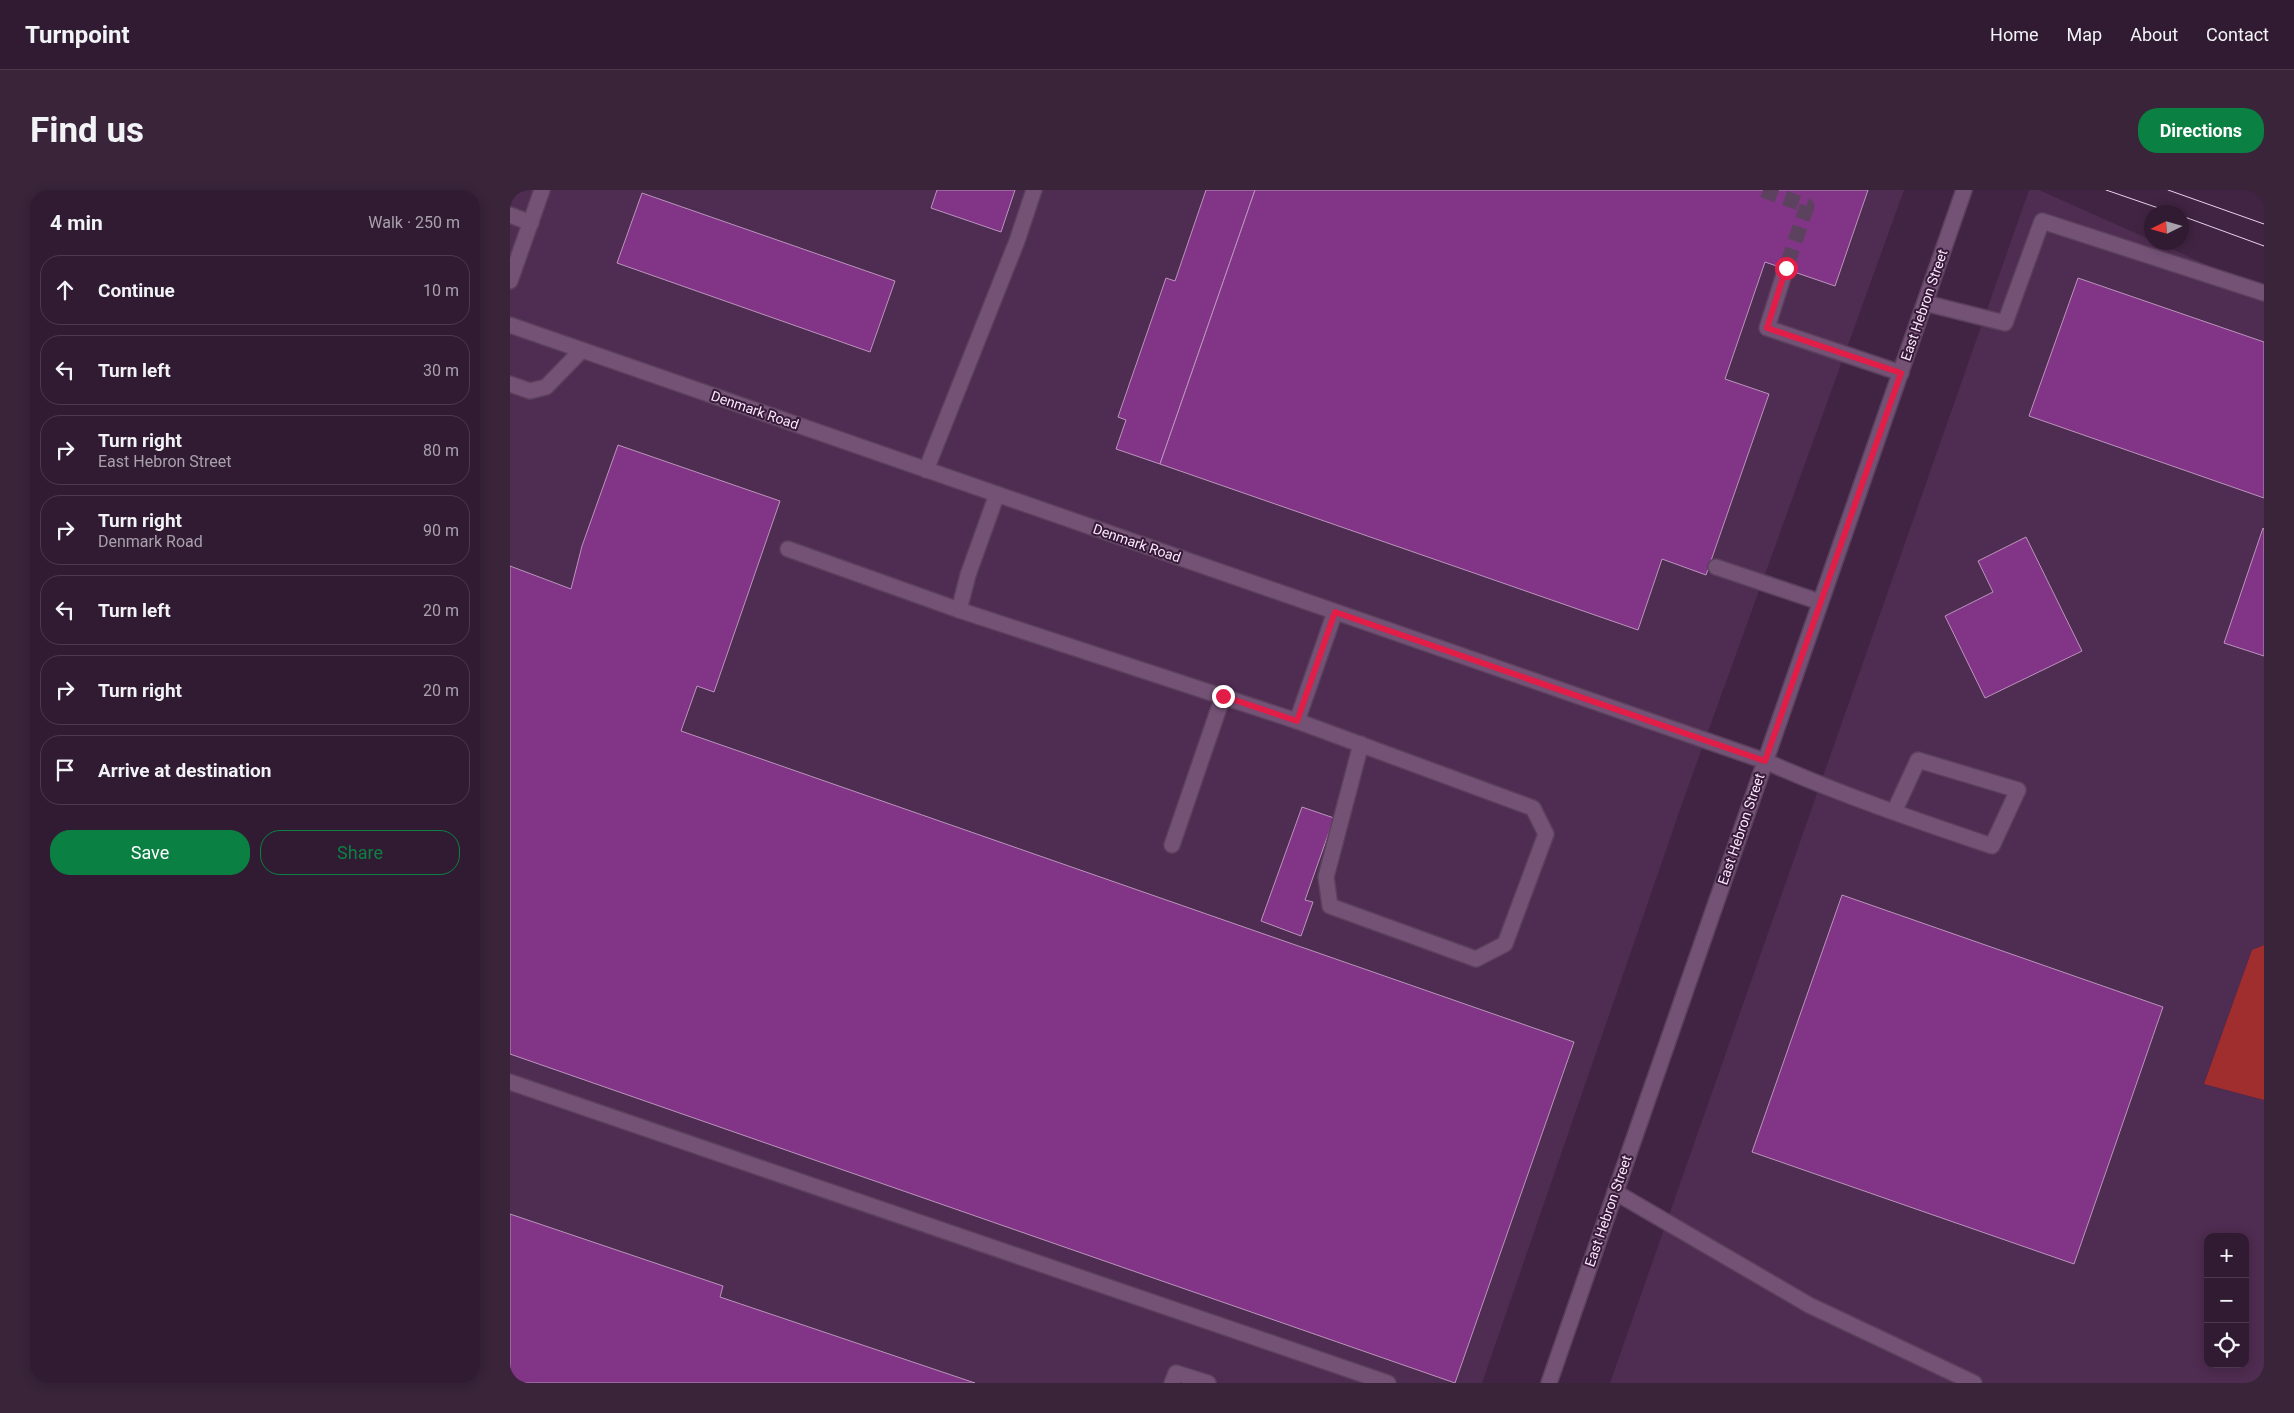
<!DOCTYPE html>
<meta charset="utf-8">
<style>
body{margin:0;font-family:Roboto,sans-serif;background:#39243a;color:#f1f3f6}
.controls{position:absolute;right:15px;bottom:15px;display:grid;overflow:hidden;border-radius:10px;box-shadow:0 2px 12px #0003}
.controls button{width:45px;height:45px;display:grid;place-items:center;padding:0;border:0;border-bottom:1px solid #4c394d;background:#311b32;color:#f1f3f6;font:25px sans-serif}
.compass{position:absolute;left:1634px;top:15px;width:45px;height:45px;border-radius:50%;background:#311b32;box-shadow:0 2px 12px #0003;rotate:265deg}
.stop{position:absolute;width:15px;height:15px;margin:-11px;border:4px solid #e11d48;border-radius:50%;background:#fff}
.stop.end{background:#e11d48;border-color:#fff;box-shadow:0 1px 5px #0008}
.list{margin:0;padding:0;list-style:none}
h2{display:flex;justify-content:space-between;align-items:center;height:65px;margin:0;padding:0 20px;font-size:21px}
h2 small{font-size:16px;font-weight:400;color:#a8a1ac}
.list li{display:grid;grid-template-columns:32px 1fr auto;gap:15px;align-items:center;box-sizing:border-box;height:70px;margin:0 10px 10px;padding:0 10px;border:1px solid #4c394d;border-radius:20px}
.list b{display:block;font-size:19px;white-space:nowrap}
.list p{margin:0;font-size:16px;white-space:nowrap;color:#a8a1ac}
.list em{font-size:16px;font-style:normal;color:#a8a1ac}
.actions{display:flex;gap:10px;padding:15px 20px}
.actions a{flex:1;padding:11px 0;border:1px solid #0b8043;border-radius:20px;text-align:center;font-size:18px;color:#0b8043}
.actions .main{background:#0b8043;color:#fff}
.icon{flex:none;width:28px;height:28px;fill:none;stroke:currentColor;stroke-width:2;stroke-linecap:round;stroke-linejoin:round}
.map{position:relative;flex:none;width:1754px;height:1193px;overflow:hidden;border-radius:20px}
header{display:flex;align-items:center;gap:30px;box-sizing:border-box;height:70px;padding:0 25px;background:#311b32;border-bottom:1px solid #4c394d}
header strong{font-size:24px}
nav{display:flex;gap:28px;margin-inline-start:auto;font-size:18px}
.intro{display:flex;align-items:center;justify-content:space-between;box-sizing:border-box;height:120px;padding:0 30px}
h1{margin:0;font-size:35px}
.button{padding:12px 22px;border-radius:20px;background:#0b8043;color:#fff;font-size:18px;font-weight:700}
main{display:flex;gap:30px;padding:0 30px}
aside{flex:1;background:#311b32;border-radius:20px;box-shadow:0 2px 12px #0003}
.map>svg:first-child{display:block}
.built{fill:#4f2c51;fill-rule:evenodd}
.forest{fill:#a02e2e}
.building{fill:#823587;stroke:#ba95bb}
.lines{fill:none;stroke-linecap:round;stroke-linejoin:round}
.minor-tunnel{stroke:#5d425f;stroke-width:15;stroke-dasharray:15 8;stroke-linecap:butt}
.minor-casing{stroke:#5a405c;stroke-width:18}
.minor{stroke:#735275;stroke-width:15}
.tram{stroke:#e8d3e9;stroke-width:1}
.route{stroke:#e11d48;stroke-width:6}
.labels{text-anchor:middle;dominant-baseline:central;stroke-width:4;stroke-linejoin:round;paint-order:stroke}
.street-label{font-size:14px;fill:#fde9fd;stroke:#371a39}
</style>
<header>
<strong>Turnpoint</strong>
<nav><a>Home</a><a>Map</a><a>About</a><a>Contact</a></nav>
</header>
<div class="intro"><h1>Find us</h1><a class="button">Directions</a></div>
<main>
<aside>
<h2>4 min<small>Walk · 250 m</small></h2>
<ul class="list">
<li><svg class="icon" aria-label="ahead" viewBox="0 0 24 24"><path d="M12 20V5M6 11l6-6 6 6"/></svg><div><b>Continue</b></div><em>10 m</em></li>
<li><svg class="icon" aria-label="left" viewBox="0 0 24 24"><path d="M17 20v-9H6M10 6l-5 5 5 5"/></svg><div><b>Turn left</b></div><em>30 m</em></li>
<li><svg class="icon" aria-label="right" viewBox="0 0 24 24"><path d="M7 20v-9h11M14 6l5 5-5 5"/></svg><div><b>Turn right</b><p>East Hebron Street</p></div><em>80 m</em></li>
<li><svg class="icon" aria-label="right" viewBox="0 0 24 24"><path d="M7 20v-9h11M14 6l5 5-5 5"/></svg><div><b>Turn right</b><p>Denmark Road</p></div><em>90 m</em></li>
<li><svg class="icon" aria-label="left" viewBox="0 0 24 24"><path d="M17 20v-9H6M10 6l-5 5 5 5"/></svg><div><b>Turn left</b></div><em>20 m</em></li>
<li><svg class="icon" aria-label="right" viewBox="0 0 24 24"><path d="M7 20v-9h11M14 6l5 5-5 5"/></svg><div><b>Turn right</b></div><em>20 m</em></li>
<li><svg class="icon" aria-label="arrive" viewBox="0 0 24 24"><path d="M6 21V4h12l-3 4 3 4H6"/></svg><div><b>Arrive at destination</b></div></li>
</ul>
<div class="actions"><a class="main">Save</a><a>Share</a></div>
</aside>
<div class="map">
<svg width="1754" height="1193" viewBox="0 0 1754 1193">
<rect width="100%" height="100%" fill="#412443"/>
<g class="built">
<path d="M 0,0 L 1394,0 L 1174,608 L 972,1193 L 0,1193 Z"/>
<path d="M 1519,0 L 1529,0 L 1641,50 L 1642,52 L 1648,53 L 1754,100 L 1754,755 L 1742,760 L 1694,894 L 1754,910 L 1754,1193 L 1100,1193 ZM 1698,1047 L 1735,1047 L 1735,1174 L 1698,1174 Z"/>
</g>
<path class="forest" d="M 1754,755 L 1754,910 L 1694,894 L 1742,760 Z"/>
<g class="building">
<path d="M 427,0 L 505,0 L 491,42 L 421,18 Z"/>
<path d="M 696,0 L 745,0 L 650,274 L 606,259 L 616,230 L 608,227 L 656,88 L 665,91 Z"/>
<path d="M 745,0 L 1358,0 L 1325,96 L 1255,72 L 1215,189 L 1259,204 L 1196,385 L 1152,369 L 1128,440 L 650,274 Z"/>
<path d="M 132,3 L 385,91 L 360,162 L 107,73 Z"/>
<path d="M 1568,88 L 1754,152 L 1754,308 L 1519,226 Z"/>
<path d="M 108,255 L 270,311 L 204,502 L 187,496 L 171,541 L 1064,852 L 945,1193 L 0,864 L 0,376 L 61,399 L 72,356 Z"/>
<path d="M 1753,338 L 1754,339 L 1754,466 L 1714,453 Z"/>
<path d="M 1516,347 L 1572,461 L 1475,508 L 1435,426 L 1483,402 L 1468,371 Z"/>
<path d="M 792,617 L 824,628 L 795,710 L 803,712 L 791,746 L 751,731 Z"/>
<path d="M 1332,705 L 1653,817 L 1564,1074 L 1242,962 Z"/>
<path d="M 0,1024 L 213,1096 L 210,1107 L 465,1193 L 0,1193 Z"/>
</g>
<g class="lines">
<path class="minor-tunnel" d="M 1253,0 L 1297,16 L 1276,78"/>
<defs>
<g id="minor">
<path d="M 0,25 L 21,33"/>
<path d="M 1276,78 L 1257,138 L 1391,183"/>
<path d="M 0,91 L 32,0"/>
<path d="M 1415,113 L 1495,133 L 1532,31 L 1754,103"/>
<path d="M 0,135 L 1255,571 C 1329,604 1405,630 1482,656 L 1508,600 L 1408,570 L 1384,622"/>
<path d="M 0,194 L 20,201 L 36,197 L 72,160"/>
<path d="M 416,280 L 507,51 L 524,0"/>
<path d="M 487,304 L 458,385 L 449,420 L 787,531"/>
<path d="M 278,359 L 449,420"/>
<path d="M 1206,377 L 1310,412"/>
<path d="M 825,422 L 787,531 L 1023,618 L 1036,644 L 995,754 L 966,769 L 820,716 L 816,687 L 851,554"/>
<path d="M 662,655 L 713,506"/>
<path d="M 0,892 L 878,1193"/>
<path d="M 1105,1002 L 1299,1115 L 1464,1193"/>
<path d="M 662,1193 L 666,1183 L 698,1193"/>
<path d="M 1039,1193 L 1454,0"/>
</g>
</defs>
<use href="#minor" class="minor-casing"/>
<use href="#minor" class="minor"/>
<g class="tram">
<path d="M 1596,0 L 1660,22"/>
<path d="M 1658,0 L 1754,34"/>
<path d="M 1672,26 L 1754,56"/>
</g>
</g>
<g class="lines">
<path class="route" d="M 713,506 L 787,531 L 825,422 L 1255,571 L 1391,183 L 1257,138 L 1276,78"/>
</g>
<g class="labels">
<g class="street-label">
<text transform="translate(1414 115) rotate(-71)">East Hebron Street</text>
<text transform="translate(245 220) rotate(19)">Denmark Road</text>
<text transform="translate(627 353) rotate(19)">Denmark Road</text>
<text transform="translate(1231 639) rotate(-71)">East Hebron Street</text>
<text transform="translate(1098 1021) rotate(-71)">East Hebron Street</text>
</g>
</g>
</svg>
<div class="controls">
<button>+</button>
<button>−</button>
<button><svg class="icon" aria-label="locate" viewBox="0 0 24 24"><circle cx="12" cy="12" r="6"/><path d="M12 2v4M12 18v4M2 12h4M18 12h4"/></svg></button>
</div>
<svg class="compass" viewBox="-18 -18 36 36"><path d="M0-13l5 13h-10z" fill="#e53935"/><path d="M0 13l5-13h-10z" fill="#a8a1ac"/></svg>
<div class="stop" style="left:1276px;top:78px"></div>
<div class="stop end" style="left:713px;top:506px"></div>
</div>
</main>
